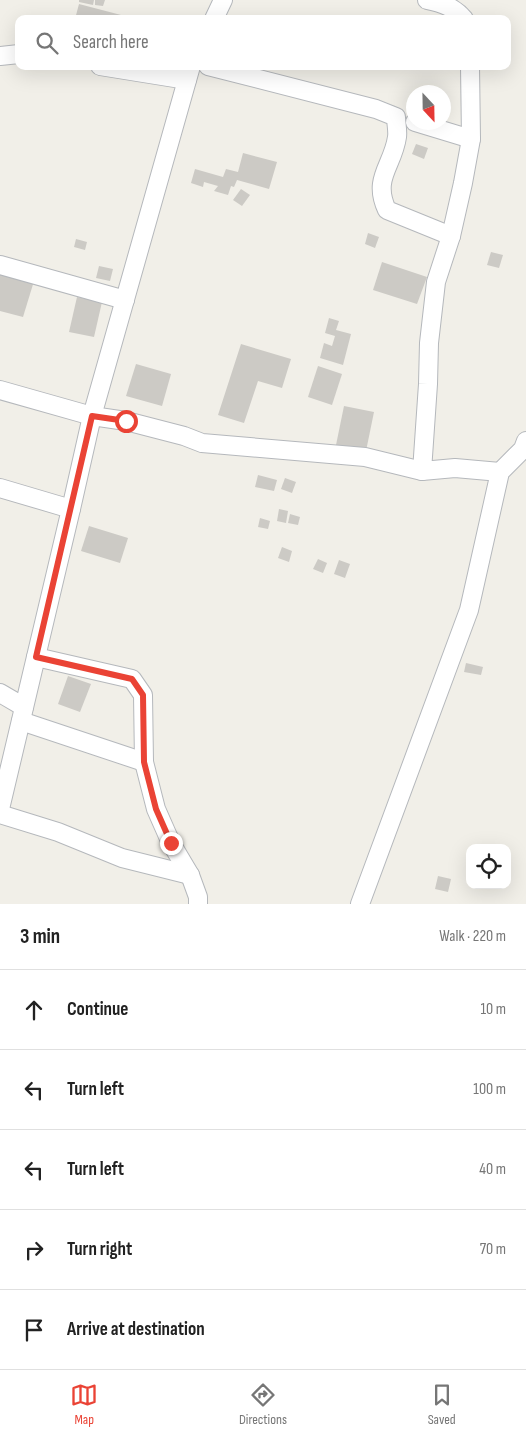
<!DOCTYPE html>
<meta charset="utf-8">
<style>
body{margin:0;font-family:"Sofia Sans Condensed",sans-serif;background:#f6f6f6;color:#222}
.controls{position:absolute;right:15px;bottom:15px;display:grid;overflow:hidden;border-radius:10px;box-shadow:0 5px 20px #0002}
.controls button{width:45px;height:45px;display:grid;place-items:center;padding:0;border:0;border-bottom:1px solid #e0e0e0;background:#fff;color:#222;font:25px sans-serif}
.compass{position:absolute;left:406px;top:85px;width:45px;height:45px;border-radius:50%;background:#fff;box-shadow:0 5px 20px #0002;rotate:158deg}
.stop{position:absolute;width:15px;height:15px;margin:-11px;border:4px solid #ea4335;border-radius:50%;background:#fff}
.stop.end{background:#ea4335;border-color:#fff;box-shadow:0 1px 5px #0008}
.list{margin:0;padding:0;list-style:none}
h2{display:flex;justify-content:space-between;align-items:center;height:65px;margin:0;padding:0 20px;font-size:21px}
h2 small{font-size:16px;font-weight:400;color:#767676}
.list li{display:grid;grid-template-columns:32px 1fr auto;gap:15px;align-items:center;box-sizing:border-box;height:80px;padding:0 20px;border-top:1px solid #e0e0e0}
.list b{display:block;font-size:19px;white-space:nowrap}
.list em{font-size:16px;font-style:normal;color:#767676}
.icon{flex:none;width:28px;height:28px;fill:none;stroke:currentColor;stroke-width:2;stroke-linecap:round;stroke-linejoin:round}
.map{position:relative;flex:none;width:526px;height:904px;overflow:hidden}
.search{position:absolute;background:#fff;box-shadow:0 5px 20px #0002;left:15px;right:15px;top:15px;height:55px;display:flex;align-items:center;gap:12px;box-sizing:border-box;padding:0 18px;border-radius:10px;color:#767676;font-size:19px}
.sheet{height:465px;background:#fff}
nav{display:flex;justify-content:space-around;align-items:center;box-sizing:border-box;height:70px;border-top:1px solid #e0e0e0;background:#fff;font-size:14px;color:#767676}
nav a{display:grid;justify-items:center;gap:2px}
nav .on{color:#ea4335}
.map>svg:first-child{display:block}
.building{fill:#cccac5}
.lines{fill:none;stroke-linecap:round;stroke-linejoin:round}
.street-casing{stroke:#b5b8bc;stroke-width:20}
.street{stroke:#fff;stroke-width:18}
.route{stroke:#ea4335;stroke-width:6}
</style>
<div class="map">
<svg width="526" height="904" viewBox="0 0 526 904">
<rect width="100%" height="100%" fill="#f1efe8"/>
<g class="building">
<path d="M 79,0 L 94,0 L 93,5 L 79,2 Z"/>
<path d="M 95,0 L 105,0 L 103,6 L 95,5 Z"/>
<path d="M 79,4 L 121,15 L 120,19 L 75,19 Z"/>
<path d="M 416,144 L 428,148 L 424,159 L 412,154 Z"/>
<path d="M 243,153 L 277,162 L 269,189 L 237,180 L 234,187 L 231,186 L 228,195 L 214,191 L 218,186 L 204,182 L 203,187 L 191,183 L 195,169 L 223,177 L 226,169 L 238,172 Z"/>
<path d="M 241,189 L 250,195 L 242,206 L 233,200 Z"/>
<path d="M 368,233 L 379,237 L 375,248 L 365,244 Z"/>
<path d="M 76,239 L 87,242 L 85,250 L 74,247 Z"/>
<path d="M 491,252 L 503,255 L 499,268 L 487,265 Z"/>
<path d="M 382,262 L 427,277 L 417,304 L 373,290 Z"/>
<path d="M 99,266 L 113,269 L 110,281 L 96,278 Z"/>
<path d="M 0,271 L 34,281 L 23,317 L 0,311 Z"/>
<path d="M 77,297 L 102,302 L 94,337 L 69,332 Z"/>
<path d="M 329,318 L 339,321 L 336,330 L 351,334 L 343,365 L 320,358 L 324,343 L 332,346 L 335,336 L 325,333 Z"/>
<path d="M 241,344 L 291,359 L 282,388 L 258,381 L 244,423 L 218,415 Z"/>
<path d="M 136,364 L 171,374 L 162,406 L 126,396 Z"/>
<path d="M 318,366 L 342,374 L 332,405 L 308,397 Z"/>
<path d="M 344,406 L 374,412 L 366,451 L 336,445 Z"/>
<path d="M 258,475 L 277,480 L 274,491 L 255,487 Z"/>
<path d="M 285,478 L 296,482 L 292,493 L 281,489 Z"/>
<path d="M 279,509 L 288,511 L 286,523 L 277,521 Z"/>
<path d="M 290,514 L 300,517 L 298,525 L 288,523 Z"/>
<path d="M 260,518 L 270,521 L 268,529 L 258,527 Z"/>
<path d="M 89,526 L 128,538 L 120,563 L 81,551 Z"/>
<path d="M 282,547 L 292,551 L 289,562 L 278,558 Z"/>
<path d="M 318,559 L 327,563 L 323,573 L 313,569 Z"/>
<path d="M 339,560 L 350,564 L 345,578 L 334,574 Z"/>
<path d="M 466,663 L 483,667 L 481,675 L 464,672 Z"/>
<path d="M 68,676 L 91,684 L 80,712 L 58,704 Z"/>
<path d="M 438,876 L 451,879 L 448,892 L 435,889 Z"/>
</g>
<g class="lines">
<defs>
<g id="street">
<path d="M 427,0 C 442,3 454,7 464,19"/>
<path d="M 214,19 L 223,0"/>
<path d="M 0,56 L 19,54"/>
<path d="M 100,66 L 187,80"/>
<path d="M 208,66 L 376,109 L 396,117 C 396,123 398,131 397,137 C 393,166 372,178 387,210 L 451,236"/>
<path d="M 470,66 L 471,139 L 463,183 L 451,236 L 436,282 L 429,343 L 428,384 L 422,471 L 455,468 L 500,472"/>
<path d="M 415,122 L 471,139"/>
<path d="M 0,265 L 125,300"/>
<path d="M 0,390 L 92,416 L 126,421 L 184,436 L 202,443 L 365,457 L 422,471"/>
<path d="M 0,488 L 71,509"/>
<path d="M 36,657 L 132,679 L 143,695 L 144,762 L 156,809 L 171,843 L 190,875 L 198,897 L 198,904"/>
<path d="M 0,693 L 24,707"/>
<path d="M 21,721 L 144,762"/>
<path d="M 0,809 L 71,509 L 92,416 L 191,66"/>
<path d="M 0,814 L 58,832 L 122,858 L 190,875"/>
<path d="M 360,904 L 469,610 L 500,472 L 523,449 L 526,441"/>
</g>
</defs>
<use href="#street" class="street-casing"/>
<use href="#street" class="street"/>
</g>
<g class="lines">
<path class="route" d="M 126,421 L 92,416 L 36,657 L 132,679 L 143,695 L 144,762 L 156,809 L 171,843"/>
</g>
</svg>
<div class="controls">
<button><svg class="icon" aria-label="locate" viewBox="0 0 24 24"><circle cx="12" cy="12" r="6"/><path d="M12 2v4M12 18v4M2 12h4M18 12h4"/></svg></button>
</div>
<svg class="compass" viewBox="-18 -18 36 36"><path d="M0-13l5 13h-10z" fill="#e53935"/><path d="M0 13l5-13h-10z" fill="#767676"/></svg>
<div class="stop" style="left:126px;top:421px"></div>
<div class="stop end" style="left:171px;top:843px"></div>
<div class="search"><svg class="icon" aria-label="search" viewBox="0 0 24 24"><circle cx="10" cy="10" r="6"/><path d="M15 15l6 6"/></svg>Search here</div>
</div>
<section class="sheet">
<h2>3 min<small>Walk · 220 m</small></h2>
<ul class="list">
<li><svg class="icon" aria-label="ahead" viewBox="0 0 24 24"><path d="M12 20V5M6 11l6-6 6 6"/></svg><div><b>Continue</b></div><em>10 m</em></li>
<li><svg class="icon" aria-label="left" viewBox="0 0 24 24"><path d="M17 20v-9H6M10 6l-5 5 5 5"/></svg><div><b>Turn left</b></div><em>100 m</em></li>
<li><svg class="icon" aria-label="left" viewBox="0 0 24 24"><path d="M17 20v-9H6M10 6l-5 5 5 5"/></svg><div><b>Turn left</b></div><em>40 m</em></li>
<li><svg class="icon" aria-label="right" viewBox="0 0 24 24"><path d="M7 20v-9h11M14 6l5 5-5 5"/></svg><div><b>Turn right</b></div><em>70 m</em></li>
<li><svg class="icon" aria-label="arrive" viewBox="0 0 24 24"><path d="M6 21V4h12l-3 4 3 4H6"/></svg><div><b>Arrive at destination</b></div></li>
</ul>
</section>
<nav>
<a class="on"><svg class="icon" aria-label="map" viewBox="0 0 24 24"><path d="M3 6l6-2 6 2 6-2v14l-6 2-6-2-6 2zM9 4v14M15 6v14"/></svg>Map</a>
<a><svg class="icon" aria-label="directions" viewBox="0 0 24 24"><path d="M12 3l9 9-9 9-9-9zM9 14v-3h6M13 9l2 2-2 2"/></svg>Directions</a>
<a><svg class="icon" aria-label="saved" viewBox="0 0 24 24"><path d="M7 4h10v16l-5-4-5 4z"/></svg>Saved</a>
</nav>
